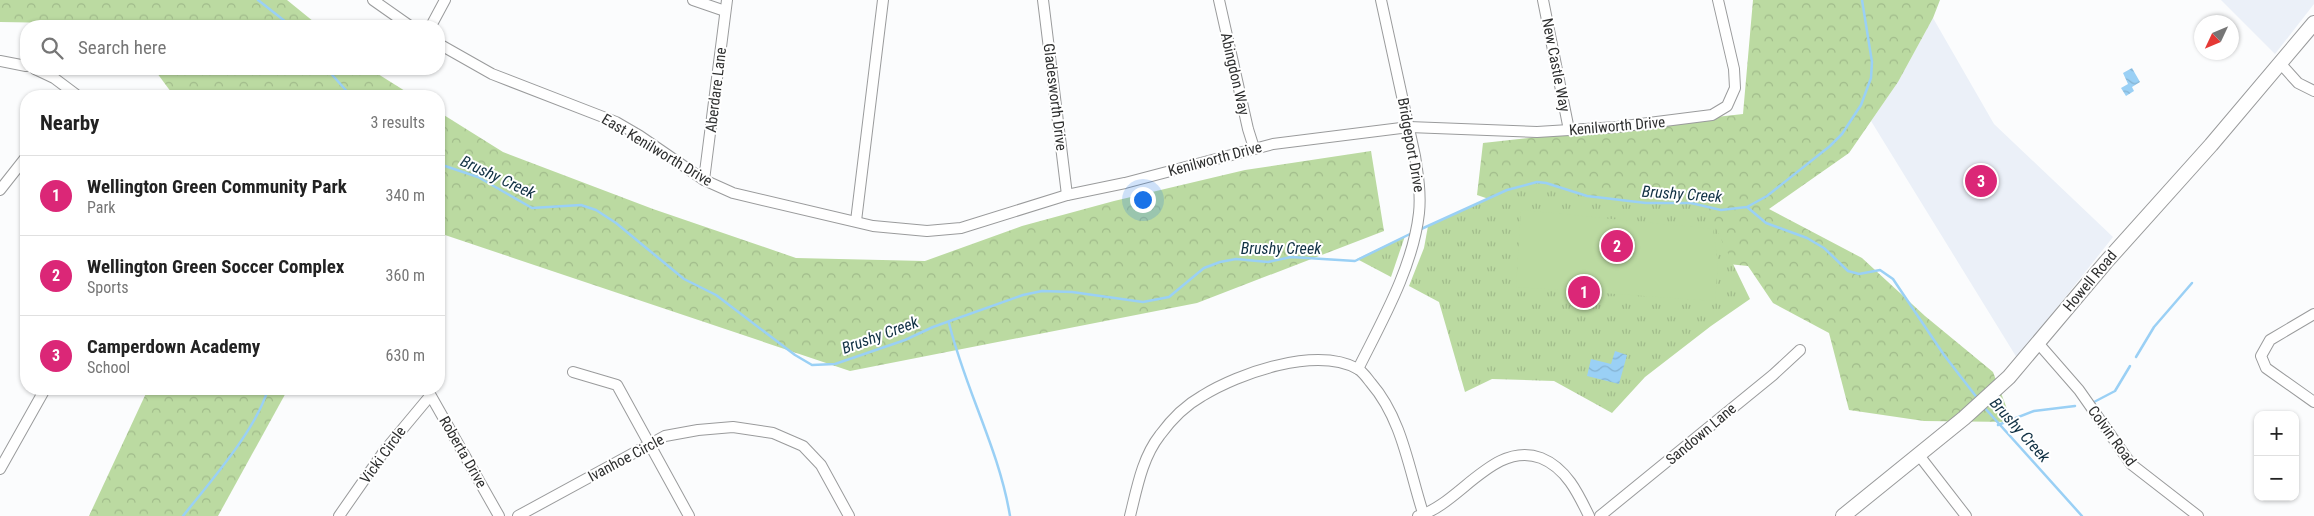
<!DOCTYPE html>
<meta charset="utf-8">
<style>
body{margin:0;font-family:"Roboto Condensed",sans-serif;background:#f6f6f6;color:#222}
.controls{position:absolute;right:15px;bottom:15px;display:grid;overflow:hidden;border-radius:10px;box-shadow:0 1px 4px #0004}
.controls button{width:45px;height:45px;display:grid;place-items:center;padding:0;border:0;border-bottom:1px solid #e0e0e0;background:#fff;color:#222;font:25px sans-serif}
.compass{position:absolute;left:2194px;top:15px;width:45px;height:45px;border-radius:50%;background:#fff;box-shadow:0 1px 4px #0004;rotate:226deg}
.you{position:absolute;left:1142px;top:199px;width:18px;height:18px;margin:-12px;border:4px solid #fff;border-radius:50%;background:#1a73e8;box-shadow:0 0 0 8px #1a73e833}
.badge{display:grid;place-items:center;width:32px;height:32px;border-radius:50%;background:#db2777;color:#fff;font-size:16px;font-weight:700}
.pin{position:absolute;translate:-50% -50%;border:2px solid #fff;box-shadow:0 1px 5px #0006}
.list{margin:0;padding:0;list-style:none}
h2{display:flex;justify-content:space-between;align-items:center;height:65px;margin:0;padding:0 20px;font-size:21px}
h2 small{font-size:16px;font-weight:400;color:#767676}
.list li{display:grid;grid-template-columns:32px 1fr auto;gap:15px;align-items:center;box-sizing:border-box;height:80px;padding:0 20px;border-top:1px solid #e0e0e0}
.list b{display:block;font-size:19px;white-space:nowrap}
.list p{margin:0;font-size:16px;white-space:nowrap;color:#767676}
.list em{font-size:16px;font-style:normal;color:#767676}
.icon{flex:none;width:28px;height:28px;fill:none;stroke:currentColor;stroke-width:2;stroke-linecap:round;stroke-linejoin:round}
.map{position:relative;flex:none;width:2314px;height:516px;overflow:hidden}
.search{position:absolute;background:#fff;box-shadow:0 1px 4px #0004;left:20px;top:20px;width:425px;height:55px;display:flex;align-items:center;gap:12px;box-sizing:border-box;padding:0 18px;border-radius:20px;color:#767676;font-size:19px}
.panel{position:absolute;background:#fff;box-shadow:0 1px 4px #0004;left:20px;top:90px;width:425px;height:305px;border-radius:20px}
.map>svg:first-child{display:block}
.built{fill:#ebf0f8}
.forest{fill:url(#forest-crowns)}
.park{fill:url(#park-tufts)}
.pitch{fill:#bbdaa1}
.water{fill:url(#water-waves)}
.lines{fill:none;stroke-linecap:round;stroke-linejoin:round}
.stream{stroke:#9ad0f5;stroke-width:2.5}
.minor-casing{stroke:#9a9b9c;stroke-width:12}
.secondary-casing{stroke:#9a9b9c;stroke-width:16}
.minor{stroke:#fff;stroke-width:10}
.secondary{stroke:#fff;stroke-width:14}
.labels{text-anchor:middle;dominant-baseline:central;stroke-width:4;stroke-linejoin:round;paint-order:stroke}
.street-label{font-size:15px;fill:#2e2f2f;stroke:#fff}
.water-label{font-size:16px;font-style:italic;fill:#113144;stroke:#fff}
</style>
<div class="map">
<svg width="2314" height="516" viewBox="0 0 2314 516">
<defs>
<pattern id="forest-crowns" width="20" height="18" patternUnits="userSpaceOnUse" patternTransform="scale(1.25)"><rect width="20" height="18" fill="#bbdaa1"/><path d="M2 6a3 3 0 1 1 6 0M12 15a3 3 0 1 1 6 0" fill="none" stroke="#a1bb8b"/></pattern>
<pattern id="park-tufts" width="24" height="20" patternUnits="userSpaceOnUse" patternTransform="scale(1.25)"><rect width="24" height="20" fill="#bbdaa1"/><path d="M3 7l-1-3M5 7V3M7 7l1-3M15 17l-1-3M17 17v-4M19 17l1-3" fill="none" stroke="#a1bb8b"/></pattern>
<pattern id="water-waves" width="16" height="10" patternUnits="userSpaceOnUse" patternTransform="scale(1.25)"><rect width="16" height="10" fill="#9ad0f5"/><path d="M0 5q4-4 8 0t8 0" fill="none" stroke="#85b3d2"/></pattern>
</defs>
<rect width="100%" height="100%" fill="#fbfcfd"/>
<g class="built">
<path d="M 2221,0 L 2314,0 L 2314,4 L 2275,54 Z"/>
<path d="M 1933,18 L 1994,124 L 2113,237 L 2017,358 L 1871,121 L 1898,82 Z"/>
</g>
<g class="forest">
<path d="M 0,0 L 287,0 L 319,26 L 123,26 L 122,24 L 0,22 Z"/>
<path d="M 1753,0 L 1940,0 L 1933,18 L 1898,82 L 1849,153 L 1769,209 L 1862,258 L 1925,316 L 1993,372 L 2012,422 L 1924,421 L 1849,410 L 1829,333 L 1773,303 L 1748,266 L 1718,263 L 1521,210 L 1477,195 L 1483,143 L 1743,114 Z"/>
<path d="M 154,69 L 370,69 L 413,96 L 174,96 Z"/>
<path d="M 439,112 L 503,152 L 653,209 L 796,258 L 925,261 L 1022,226 L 1114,201 L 1245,170 L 1371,151 L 1384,231 L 1197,303 L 850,371 L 439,233 Z"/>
<path d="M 148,389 L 288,389 L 218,516 L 89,516 Z"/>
</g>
<g class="park">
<path d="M 1537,182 L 1546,183 L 1587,196 L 1646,203 L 1691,203 L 1705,206 L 1750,299 L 1711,326 L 1645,377 L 1612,413 L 1554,381 L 1492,379 L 1465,392 L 1439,302 L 1409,286 L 1424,248 L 1428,226 L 1507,190 Z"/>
<path d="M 1405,236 L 1391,277 L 1357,259 Z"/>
</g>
<path class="pitch" d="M 1521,210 L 1713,229 L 1718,263 L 1715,301 L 1516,287 Z"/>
<g class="water">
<path d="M 2132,68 L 2140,82 L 2132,87 L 2134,91 L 2126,96 L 2121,88 L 2128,84 L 2123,73 Z"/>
<path d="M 1615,351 L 1627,355 L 1619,384 L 1587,376 L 1591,359 L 1611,364 Z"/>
</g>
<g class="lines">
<g class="stream">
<path d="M 258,0 L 291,26"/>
<path d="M 327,69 L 351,96"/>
<path d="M 439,164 L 478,177 L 532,208 L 581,205 L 596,210 L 616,223 L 684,279 L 716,295 L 795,355 L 812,365 L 835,364 L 905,340 L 933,327 L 1023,295 L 1042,291 L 1072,292 L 1143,302 L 1169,297 L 1204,268 L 1220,262 L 1236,259 L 1268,262 L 1291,257 L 1355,261 L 1412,233"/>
<path d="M 1747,207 L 1766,223 L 1807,238 L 1824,248 L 1848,271 L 1859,274 L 1880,270 L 1893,279 L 1944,355 L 1978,399"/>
<path d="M 1419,230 L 1507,190 L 1537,182 L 1546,183 L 1587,196 L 1646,203 L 1691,203 L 1721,210 L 1747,207 L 1767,196 L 1830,146 L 1842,134 L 1861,105 L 1871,78 L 1872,62 L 1862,0"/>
<path d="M 949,323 C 965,389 999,449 1010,516"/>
<path d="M 2136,357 L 2154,327 L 2192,283"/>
<path d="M 2094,402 L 2115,391 L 2130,366"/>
<path d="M 1983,406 L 2082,516"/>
<path d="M 1998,425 L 2034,411 L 2075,406"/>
<path d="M 183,516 C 210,482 256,430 268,389"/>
</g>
<defs>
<g id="minor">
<path d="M 373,0 L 410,26"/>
<path d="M 693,0 L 725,11"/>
<path d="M 1043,0 L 1067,195"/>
<path d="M 1219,0 L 1248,129 L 1254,148"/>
<path d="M 1543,0 L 1569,130"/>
<path d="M 431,26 L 445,0"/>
<path d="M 439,44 L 492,74 L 616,122 L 640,136 L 704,180 L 733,193 L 873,226 L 927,231 L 961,228 L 1067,195 L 1125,183 L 1273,144 L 1409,127 L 1537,132 L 1617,127 L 1712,115 L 1727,106 L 1735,88 L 1734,69 L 1718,0"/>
<path d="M 0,61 L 26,66"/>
<path d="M 2280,63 L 2298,83 L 2314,91"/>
<path d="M 35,69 L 54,78 L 78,96"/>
<path d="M 704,180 L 727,0"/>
<path d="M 0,190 L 26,157"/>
<path d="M 856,221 L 883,0"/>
<path d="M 2314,314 L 2270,340 L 2261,356 L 2266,368 L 2314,402"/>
<path d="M 2038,343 L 2079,390 L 2131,464 L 2198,516"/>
<path d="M 1358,369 C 1382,321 1413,267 1419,213 C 1421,194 1418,175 1415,156 L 1381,0"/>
<path d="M 573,372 L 617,385 L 689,516"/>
<path d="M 427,389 L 499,516"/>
<path d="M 1918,454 L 1966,516"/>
<path d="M 0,469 L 45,389"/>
<path d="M 339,516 L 385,450 L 430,396"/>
<path d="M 518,516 L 665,436 L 698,430 L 733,427 L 773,433 L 803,446 L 821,465 L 849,516"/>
<path d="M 1130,516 C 1137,488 1142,458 1160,435 C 1171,420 1186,405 1202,396 C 1239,373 1316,346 1358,369 C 1363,372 1367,378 1371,383 C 1403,420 1409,471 1424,516"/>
<path d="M 1418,516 C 1459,505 1494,440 1541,458 C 1566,468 1578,493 1589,516"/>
<path d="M 1600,516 L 1773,375 L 1800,350"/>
</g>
<path id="secondary" d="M 1843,516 L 1964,418 L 2009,377 L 2106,262 L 2211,145 L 2314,23"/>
</defs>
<use href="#minor" class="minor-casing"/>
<use href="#secondary" class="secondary-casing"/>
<use href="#minor" class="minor"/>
<use href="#secondary" class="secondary"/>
</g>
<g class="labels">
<g class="street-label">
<text transform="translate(1556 65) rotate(79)">New Castle Way</text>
<text transform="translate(1235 74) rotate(77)">Abingdon Way</text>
<text transform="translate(716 90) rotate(-83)">Aberdare Lane</text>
<text transform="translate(1055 97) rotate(83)">Gladesworth Drive</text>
<text transform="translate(1617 126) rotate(-5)">Kenilworth Drive</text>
<text transform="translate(1411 145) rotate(80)">Bridgeport Drive</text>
<text transform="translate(657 150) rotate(31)">East Kenilworth Drive</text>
<text transform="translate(1215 159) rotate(-15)">Kenilworth Drive</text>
<text transform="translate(2090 281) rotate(-50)">Howell Road</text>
<text transform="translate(1701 434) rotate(-40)">Sandown Lane</text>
<text transform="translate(2112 436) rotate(54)">Colvin Road</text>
<text transform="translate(463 452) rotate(60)">Roberta Drive</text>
<text transform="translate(383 455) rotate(-54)">Vicki Circle</text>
<text transform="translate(626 458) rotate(-28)">Ivanhoe Circle</text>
</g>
<g class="water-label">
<text transform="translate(498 177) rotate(25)">Brushy Creek</text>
<text transform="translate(1682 194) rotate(4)">Brushy Creek</text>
<text x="1281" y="248">Brushy Creek</text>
<text transform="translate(880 335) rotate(-20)">Brushy Creek</text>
<text transform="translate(2020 430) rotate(48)">Brushy Creek</text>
</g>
</g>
</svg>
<div class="controls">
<button>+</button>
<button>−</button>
</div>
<svg class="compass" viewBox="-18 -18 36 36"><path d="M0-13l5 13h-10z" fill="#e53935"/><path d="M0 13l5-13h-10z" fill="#767676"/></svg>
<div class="you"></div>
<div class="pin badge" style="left:1584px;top:292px">1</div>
<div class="pin badge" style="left:1617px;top:246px">2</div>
<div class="pin badge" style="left:1981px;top:181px">3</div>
<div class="search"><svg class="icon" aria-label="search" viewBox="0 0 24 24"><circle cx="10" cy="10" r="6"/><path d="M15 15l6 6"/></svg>Search here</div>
<section class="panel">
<h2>Nearby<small>3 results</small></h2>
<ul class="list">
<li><span class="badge">1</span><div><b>Wellington Green Community Park</b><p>Park</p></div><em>340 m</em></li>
<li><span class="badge">2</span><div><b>Wellington Green Soccer Complex</b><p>Sports</p></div><em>360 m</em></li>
<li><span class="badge">3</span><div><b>Camperdown Academy</b><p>School</p></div><em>630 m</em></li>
</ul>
</section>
</div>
